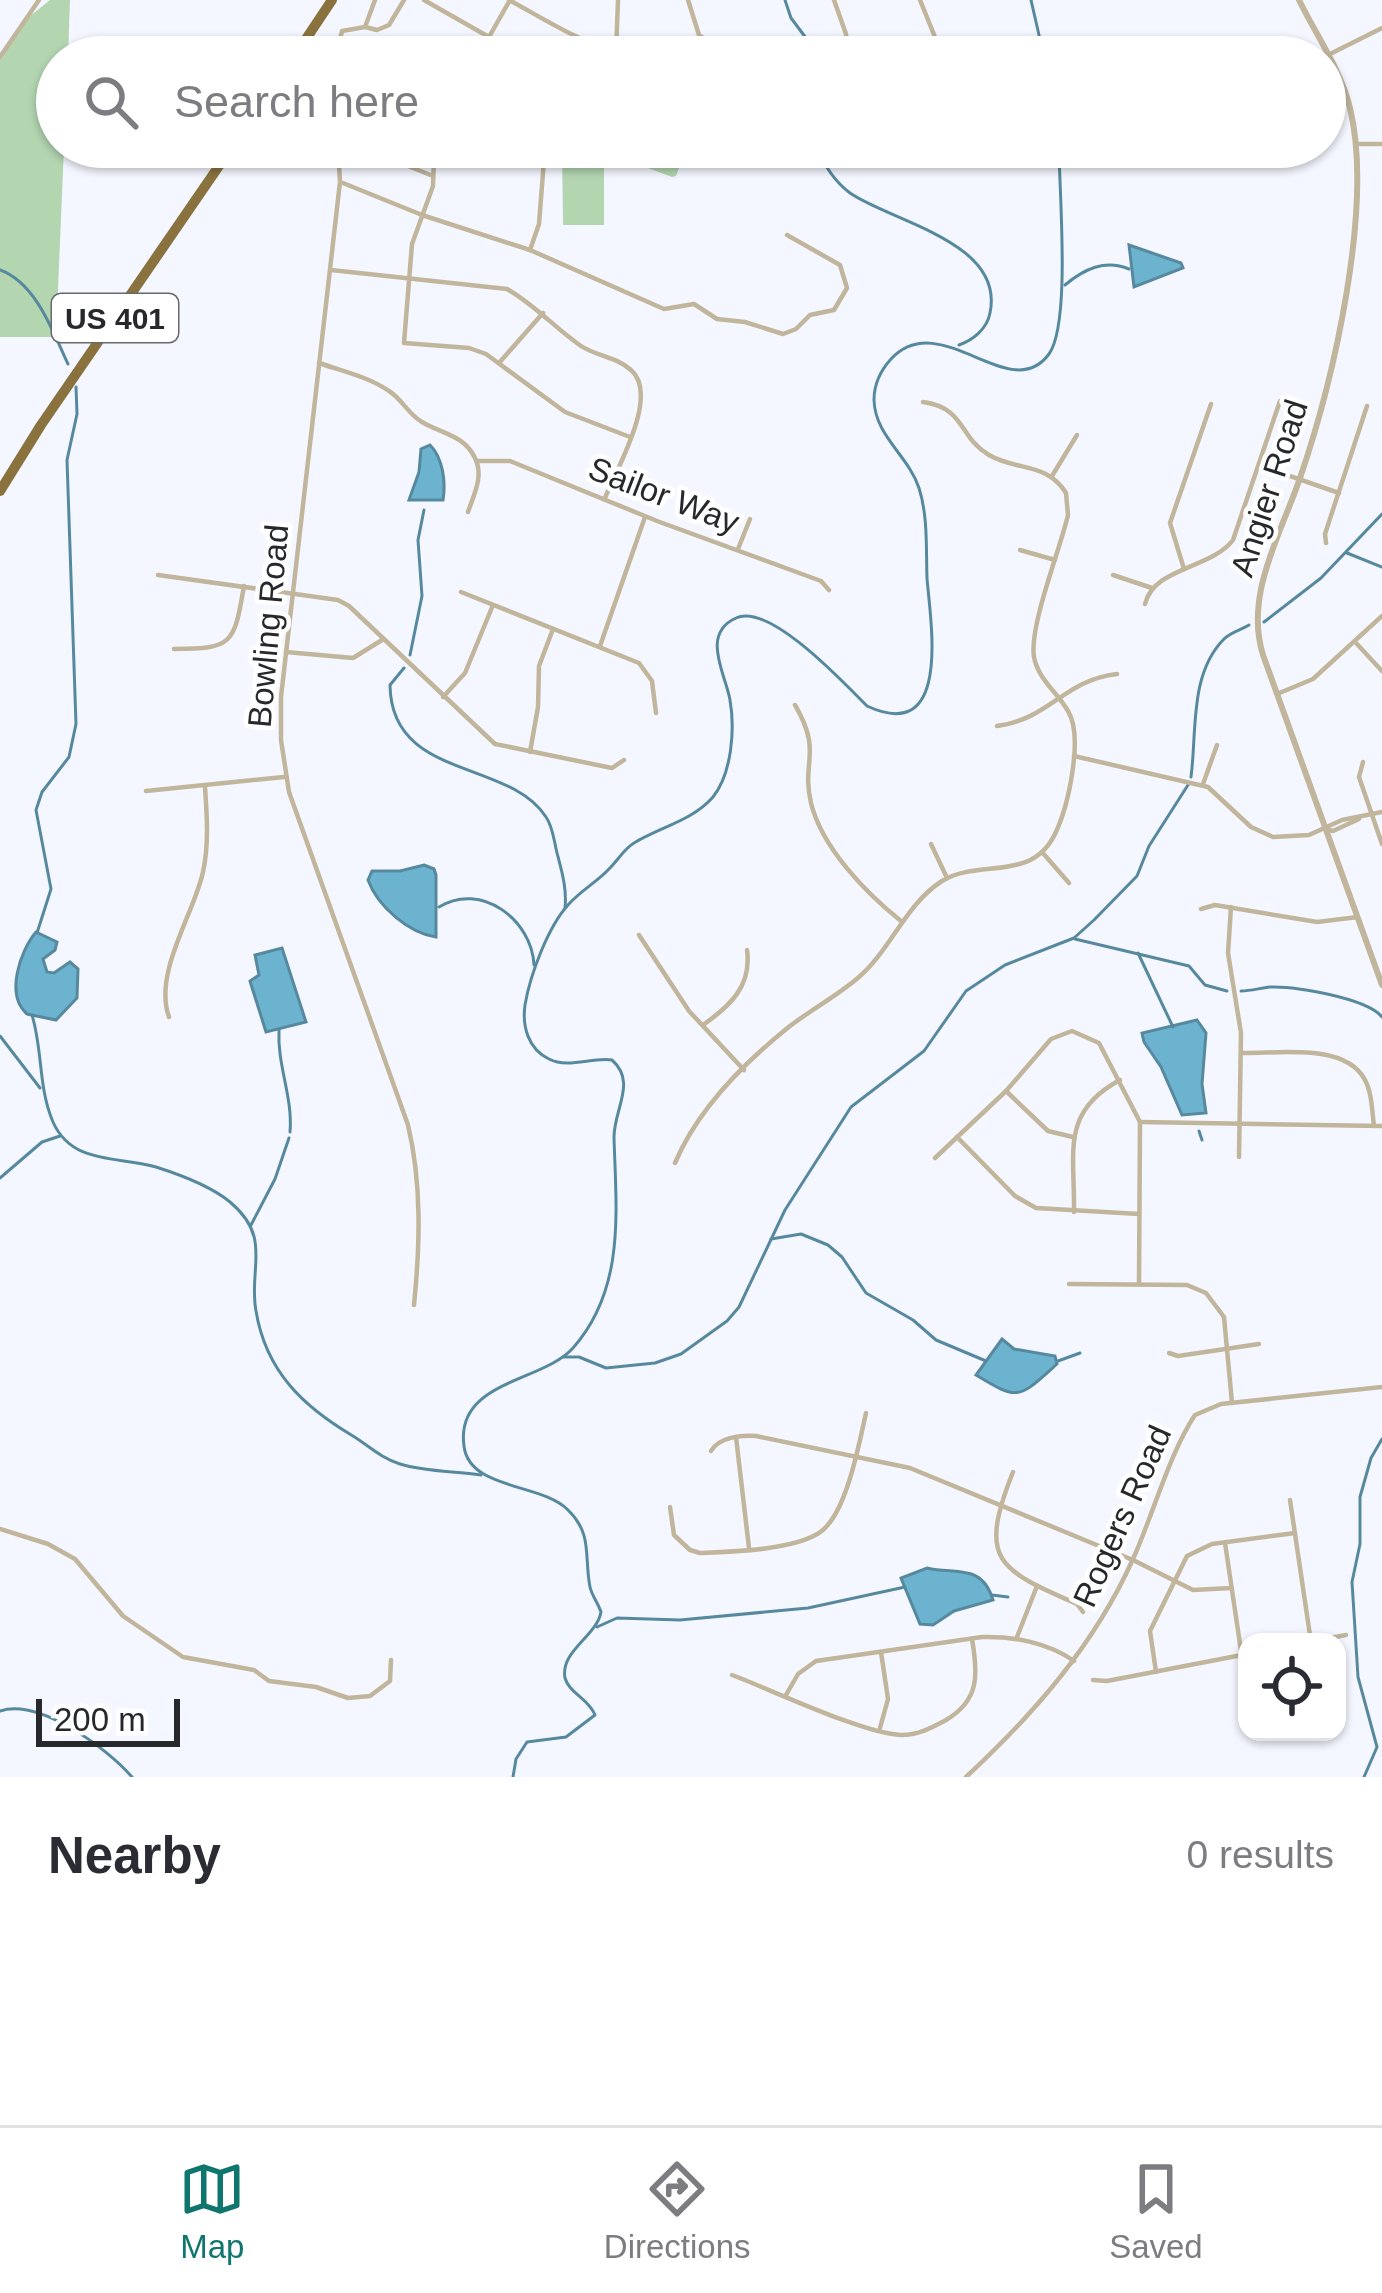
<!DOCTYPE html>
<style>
body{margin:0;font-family:Helvetica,sans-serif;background:#f2f2f3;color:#2b2b33}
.controls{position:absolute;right:36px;bottom:36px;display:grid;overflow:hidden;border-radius:24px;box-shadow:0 3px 9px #0004}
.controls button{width:108px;height:108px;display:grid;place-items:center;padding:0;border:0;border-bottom:3px solid #e1e1e2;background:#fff;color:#2b2b33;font:60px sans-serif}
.scale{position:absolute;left:36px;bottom:30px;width:144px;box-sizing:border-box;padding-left:12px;border:6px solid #27282b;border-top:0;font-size:33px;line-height:42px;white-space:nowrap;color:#27282b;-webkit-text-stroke:9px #fff;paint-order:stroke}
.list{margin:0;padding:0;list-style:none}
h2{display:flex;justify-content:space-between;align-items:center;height:156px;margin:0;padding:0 48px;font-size:51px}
h2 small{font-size:39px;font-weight:400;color:#7c7c81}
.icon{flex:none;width:66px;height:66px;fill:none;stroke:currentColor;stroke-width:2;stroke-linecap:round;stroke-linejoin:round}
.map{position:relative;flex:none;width:1382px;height:1777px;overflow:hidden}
.search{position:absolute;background:#fff;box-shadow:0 3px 9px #0004;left:36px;right:36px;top:36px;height:132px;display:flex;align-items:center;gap:30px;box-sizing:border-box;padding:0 42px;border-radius:66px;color:#7c7c81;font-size:45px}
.sheet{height:348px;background:#fff}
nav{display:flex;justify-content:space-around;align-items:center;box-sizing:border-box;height:168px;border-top:3px solid #e1e1e2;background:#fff;font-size:33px;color:#7c7c81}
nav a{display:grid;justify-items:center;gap:6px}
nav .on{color:#0f766e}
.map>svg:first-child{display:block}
.green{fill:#b3d6b1}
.water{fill:#6cb3d0;stroke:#57899e;stroke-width:3}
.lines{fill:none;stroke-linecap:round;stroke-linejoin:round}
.stream{stroke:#57899e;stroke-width:3}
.minor{stroke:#c1b59c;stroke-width:4.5}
.tertiary{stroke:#c1b59c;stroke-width:6}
.trunk{stroke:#8a723e;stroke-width:10}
.labels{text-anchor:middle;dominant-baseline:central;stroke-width:9;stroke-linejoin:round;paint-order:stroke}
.shield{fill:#fff;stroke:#68686b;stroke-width:3}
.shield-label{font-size:30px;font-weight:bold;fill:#27282b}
.street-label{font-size:33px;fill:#27282b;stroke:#fff}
</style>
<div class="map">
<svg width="1382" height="1777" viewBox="0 0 1382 1777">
<rect width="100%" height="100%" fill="#f4f7ff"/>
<g class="green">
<path d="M 50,0 L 70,0 L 68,57 L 57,57 L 57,147 L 64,147 L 56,337 L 0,337 L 0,58 L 24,21 Z"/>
<path d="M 635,147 L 687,147 L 676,176 L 672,177 L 629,161 Z"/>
<path d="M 562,148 L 604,148 L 604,225 L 563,225 Z"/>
</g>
<g class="water">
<path d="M 1129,245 L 1181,263 L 1183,268 L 1134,287 Z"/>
<path d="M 430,445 C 443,458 446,482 443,500 L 409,500 L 419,472 L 421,449 Z"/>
<path d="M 424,865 L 434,869 L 436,875 L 436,937 C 409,933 378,907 368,880 L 372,871 L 400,871 Z"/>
<path d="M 36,932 L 57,942 L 55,950 L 43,959 L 47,972 L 54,973 L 70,962 L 78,969 L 77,998 L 56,1020 L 27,1014 C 5,995 20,951 36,932 Z"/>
<path d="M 282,948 L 306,1022 L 266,1032 L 250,981 L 259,975 L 255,955 Z"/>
<path d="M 1197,1020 L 1206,1033 L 1202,1084 L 1206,1113 L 1182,1115 L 1161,1067 L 1144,1042 L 1142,1033 Z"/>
<path d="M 1002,1339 L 1014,1349 L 1055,1356 L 1057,1364 C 1018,1399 1019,1401 976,1375 Z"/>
<path d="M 927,1568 C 956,1575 982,1563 993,1600 L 954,1611 L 933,1625 L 920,1624 L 901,1578 Z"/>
</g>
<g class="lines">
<g class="stream">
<path d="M 785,0 L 791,18 L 809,42"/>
<path d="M 1031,0 L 1044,57"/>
<path d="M 817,147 C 824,165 834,181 850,193 C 892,222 1005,242 990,313 C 987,329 973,340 959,345"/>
<path d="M 0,270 C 36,283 53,332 68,364"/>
<path d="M 1065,285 C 1084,269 1105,259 1129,269"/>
<path d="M 1347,553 L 1382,567"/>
<path d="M 1264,622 L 1321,578 L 1382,514"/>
<path d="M 410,655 L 422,596 L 418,540 L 424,510"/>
<path d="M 404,668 L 390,685 C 391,780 509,759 546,817 C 553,827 554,841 557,853 C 562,872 567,889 565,908"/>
<path d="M 1191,777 C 1197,733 1189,674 1224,639 C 1231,632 1241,630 1249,625"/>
<path d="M 439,907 C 481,881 532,920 534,965"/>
<path d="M 37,933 L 51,889 L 36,810 L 42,792 L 69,757 L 76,724 L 67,460 L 77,414 L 76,387"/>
<path d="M 1075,939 L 1189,966 L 1205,985 L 1227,991"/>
<path d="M 1138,953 L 1173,1027"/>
<path d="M 1241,991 C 1251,991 1260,988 1270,987 C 1294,986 1367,998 1382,1017"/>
<path d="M 32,1015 C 43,1051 38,1087 53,1122 C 72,1165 118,1156 156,1167 C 178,1174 212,1187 230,1202 C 273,1238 248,1268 256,1311 C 266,1372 304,1407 353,1436 C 369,1446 381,1458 400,1464 C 426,1472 454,1471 481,1475"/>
<path d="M 279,1030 C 277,1065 293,1097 290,1132"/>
<path d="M 0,1036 L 40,1088"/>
<path d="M 1199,1131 L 1202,1140"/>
<path d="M 0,1178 L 42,1142 L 60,1136"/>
<path d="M 251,1225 L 275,1179 L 289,1138"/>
<path d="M 771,1239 L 801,1234 L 828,1245 L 842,1257 L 866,1293 L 913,1320 L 936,1340 L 986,1361"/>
<path d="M 563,1357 L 579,1357 L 606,1368 L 655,1363 L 681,1354 L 727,1321 L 739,1307 L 785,1210 L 851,1107 L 924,1051 L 966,991 L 1005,965 L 1074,938 L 1094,920 L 1137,876 L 1149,846 L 1188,785"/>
<path d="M 1058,1361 L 1080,1353"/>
<path d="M 992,1595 L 1008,1597"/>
<path d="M 597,1627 L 617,1618 L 680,1620 L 808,1608 L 905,1587"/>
<path d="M 0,1711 C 39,1698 107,1748 132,1777"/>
<path d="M 513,1777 L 516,1759 L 527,1742 L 566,1737 L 595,1715 C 589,1699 569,1693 565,1678 C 560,1651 597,1636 601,1612 C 598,1603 592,1596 590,1587 C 584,1557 593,1534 568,1510 C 542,1483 469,1490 464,1446 C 455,1381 543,1382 573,1348 C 626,1288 616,1210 614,1137 C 614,1109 637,1082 612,1060 C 592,1057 568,1069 549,1059 C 528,1049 522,1026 525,1005 C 530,975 548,927 568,905 C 580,891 597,882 609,869 C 618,860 624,849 634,843 C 660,827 692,821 713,797 C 732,773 735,729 730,700 C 726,675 700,634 736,618 C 769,602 844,683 867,706 C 953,746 930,619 927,578 C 926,549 928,516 919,488 C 908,455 875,436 874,400 C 874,384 881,370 891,359 C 941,306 1010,407 1049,354 C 1071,323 1059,191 1059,147"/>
<path d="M 1364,1777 L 1377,1747 L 1358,1677 L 1352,1582 L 1360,1544 L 1360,1497 L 1371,1458 L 1382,1439"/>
</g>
<g class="minor">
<path d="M 375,0 L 365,27 L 377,30 L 389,25 L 404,0"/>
<path d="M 424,0 L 489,37"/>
<path d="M 509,0 C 567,31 638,83 703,40"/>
<path d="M 510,0 L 489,37 L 524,57"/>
<path d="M 688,0 L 699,35 L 727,54 L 858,57"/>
<path d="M 834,0 L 846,34 L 848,56"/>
<path d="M 920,0 L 943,57"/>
<path d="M 616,53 L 618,0"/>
<path d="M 1328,55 L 1382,28"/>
<path d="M 0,57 L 39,0"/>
<path d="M 336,57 L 342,31 L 365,27"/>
<path d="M 921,57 L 982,42"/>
<path d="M 1358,144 L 1382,144"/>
<path d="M 338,147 L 340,182 L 281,697 L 281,740 L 289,792 L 408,1125 C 422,1184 420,1245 414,1305"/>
<path d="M 377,147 L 383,156 L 433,176"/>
<path d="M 408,147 L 434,158"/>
<path d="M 443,147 L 434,158 L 433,186 L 412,244 L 404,343 L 469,348 L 486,354 L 565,412 L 630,437"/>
<path d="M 343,183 L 422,215 L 530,250 L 664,309 L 694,304 L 717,319 L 745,322 L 783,334 L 796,329 L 810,315 L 834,310 L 847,288 L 840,265 L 787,235"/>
<path d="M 530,250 L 539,224 L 545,147"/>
<path d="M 331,270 L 507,289 C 535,305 555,328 581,346 C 596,356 617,357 631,370 C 660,395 617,468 605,498"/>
<path d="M 319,363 C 342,371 369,377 389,391 C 402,399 408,414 422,422 C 442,434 464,435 475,458 C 484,476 474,494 468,512"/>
<path d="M 499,363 L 543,313"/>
<path d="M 477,461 L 510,461 L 657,521 L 821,581 L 829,590"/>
<path d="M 1261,466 L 1339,493"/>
<path d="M 1052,476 L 1077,435"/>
<path d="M 1326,543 L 1325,534 L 1367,406"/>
<path d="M 738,549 L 750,519"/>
<path d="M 1020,550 L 1055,560"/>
<path d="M 1184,569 L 1170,523 L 1211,404"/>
<path d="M 158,575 L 338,600 L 349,606 L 495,744 L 612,768 L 624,760"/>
<path d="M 1113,575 L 1152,588"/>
<path d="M 461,592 L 639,663 L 652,681 L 656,713"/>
<path d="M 1145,604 C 1154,567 1211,569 1233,540 L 1280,401"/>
<path d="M 1357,644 L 1382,671"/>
<path d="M 600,646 L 645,517"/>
<path d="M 174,649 C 233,649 234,644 244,586"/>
<path d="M 286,652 L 353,658 L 382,640"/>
<path d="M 1277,694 L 1313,679 L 1382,616"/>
<path d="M 443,697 L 465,673 L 493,605"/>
<path d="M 795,705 C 823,753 801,761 811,803 C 822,848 866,893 901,921"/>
<path d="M 997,726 C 1050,719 1064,680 1117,674"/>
<path d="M 530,752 L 538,707 L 539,666 L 553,629"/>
<path d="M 1074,756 L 1208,787 L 1251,827 L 1273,837 L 1309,835 L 1342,820 L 1382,812"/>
<path d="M 1363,762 L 1359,777 L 1382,844"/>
<path d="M 1203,784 L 1217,745"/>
<path d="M 146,791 L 284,777"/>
<path d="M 1326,829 L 1333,831 L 1359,819"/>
<path d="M 931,844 L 947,878"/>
<path d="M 1042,852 L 1069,883"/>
<path d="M 1231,907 L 1228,953 L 1241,1033 L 1239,1157"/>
<path d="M 1201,909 L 1215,905 L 1317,922 L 1358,917"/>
<path d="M 639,935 L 689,1011 L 744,1070"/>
<path d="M 169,1017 C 153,973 194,914 203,872 C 209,844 207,816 205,787"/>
<path d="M 703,1025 C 730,1006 752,986 747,950"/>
<path d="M 1241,1053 C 1277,1054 1345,1042 1365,1080 C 1372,1093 1372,1111 1374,1126"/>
<path d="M 1006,1091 L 1048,1131 L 1073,1137"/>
<path d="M 1140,1122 L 1382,1126"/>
<path d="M 957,1137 L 1015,1196 L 1036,1208 L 1139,1214"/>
<path d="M 935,1158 L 1006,1091 L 1051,1039 L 1072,1031 L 1099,1043 L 1140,1122 L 1139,1284"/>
<path d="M 675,1163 C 697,1111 742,1065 785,1030 C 808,1011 836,997 859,977 C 891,949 906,904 942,881 C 980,858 1031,883 1055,834 C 1068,807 1084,737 1068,711 C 1057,692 1038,679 1034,657 C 1029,626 1060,550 1068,515 L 1066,493 C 1047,462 1016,471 989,455 C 958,437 966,408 923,402"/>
<path d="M 1074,1212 C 1075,1153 1060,1112 1120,1080"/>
<path d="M 1069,1284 L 1187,1285 L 1206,1293 L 1224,1317 L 1232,1403"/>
<path d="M 1169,1353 L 1178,1356 L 1259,1344"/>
<path d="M 736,1437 L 749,1548"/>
<path d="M 711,1451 C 719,1437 741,1435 756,1436 L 910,1468 L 1133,1560 L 1193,1590 L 1231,1588"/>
<path d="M 1013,1472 C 978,1560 997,1569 1077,1604 L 1083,1612"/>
<path d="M 1290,1500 L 1311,1642"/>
<path d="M 670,1507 L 674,1535 L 690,1550 L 700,1553 C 730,1552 806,1550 826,1527 C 848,1504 859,1444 866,1413"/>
<path d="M 0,1529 L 48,1544 L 75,1559 L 123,1616 L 183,1657 L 254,1670 L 269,1681 L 316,1687 L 348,1698 L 370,1696 L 390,1681 L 391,1660"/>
<path d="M 1225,1543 L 1247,1691"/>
<path d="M 1017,1637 L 1037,1586"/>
<path d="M 1309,1642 L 1346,1635"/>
<path d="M 1156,1672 L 1150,1631 L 1187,1556 L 1212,1544 L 1295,1533"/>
<path d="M 732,1675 C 772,1690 864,1734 901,1735 C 918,1735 931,1728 946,1720 C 980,1700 978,1674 972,1639"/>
<path d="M 1093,1680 L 1107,1681 L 1247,1654"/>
<path d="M 786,1695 L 798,1674 L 816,1661 L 982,1637 C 1013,1636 1049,1643 1074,1661"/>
<path d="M 880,1728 L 888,1699 L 881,1652"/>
<path d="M 966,1777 C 1034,1714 1095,1644 1133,1559 C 1153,1515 1169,1454 1195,1415 L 1221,1404 L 1382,1387"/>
</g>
<path class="tertiary" d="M 1299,0 C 1316,35 1341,70 1350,108 C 1374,207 1333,382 1300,478 C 1281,534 1244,595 1263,655 L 1382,985"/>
<g class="trunk">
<path d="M 294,57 L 332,0"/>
<path d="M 0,491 L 41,425 L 232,147"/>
</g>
</g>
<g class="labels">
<rect class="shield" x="52" y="294" width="126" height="48" rx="9"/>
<g class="shield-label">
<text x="115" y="318">US 401</text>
</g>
<g class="street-label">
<text transform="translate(1269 488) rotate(-72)">Angier Road</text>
<text transform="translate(664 495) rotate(21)">Sailor Way</text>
<text transform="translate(268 626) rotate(-85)">Bowling Road</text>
<text transform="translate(1122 1516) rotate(-66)">Rogers Road</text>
</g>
</g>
</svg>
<div class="controls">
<button><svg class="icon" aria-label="locate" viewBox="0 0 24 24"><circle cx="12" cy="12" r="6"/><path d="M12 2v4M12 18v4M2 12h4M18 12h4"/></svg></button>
</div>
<div class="scale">200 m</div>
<div class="search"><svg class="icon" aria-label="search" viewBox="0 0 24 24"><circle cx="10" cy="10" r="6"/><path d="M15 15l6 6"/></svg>Search here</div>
</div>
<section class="sheet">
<h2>Nearby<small>0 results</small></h2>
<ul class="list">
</ul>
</section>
<nav>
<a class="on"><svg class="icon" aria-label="map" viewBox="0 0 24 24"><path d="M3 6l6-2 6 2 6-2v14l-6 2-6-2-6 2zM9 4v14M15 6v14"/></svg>Map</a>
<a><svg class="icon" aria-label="directions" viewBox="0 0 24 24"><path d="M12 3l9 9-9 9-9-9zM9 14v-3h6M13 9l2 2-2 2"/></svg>Directions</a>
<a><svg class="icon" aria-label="saved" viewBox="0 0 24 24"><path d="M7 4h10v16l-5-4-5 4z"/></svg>Saved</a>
</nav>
